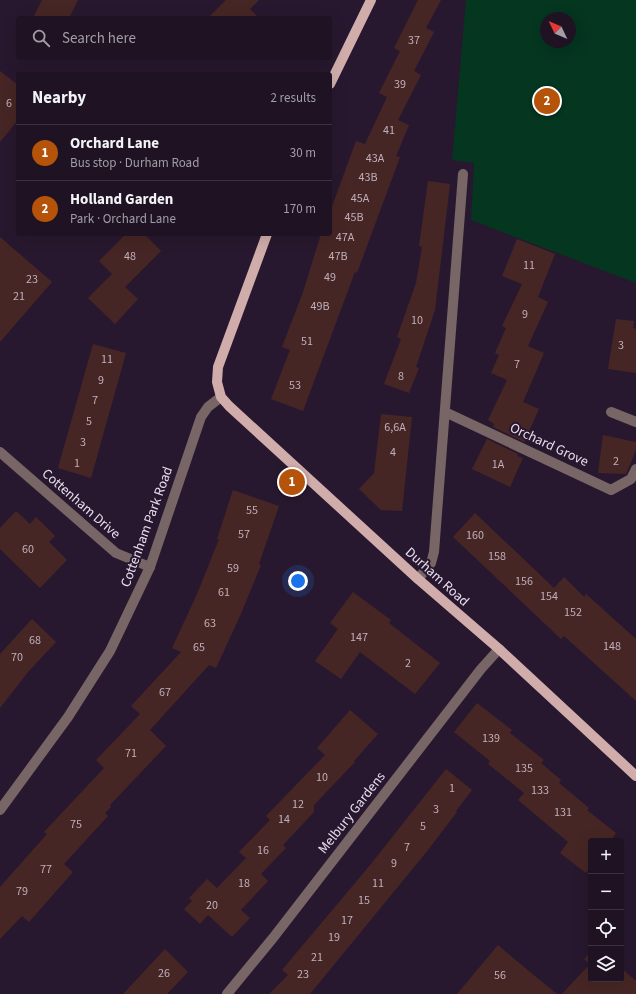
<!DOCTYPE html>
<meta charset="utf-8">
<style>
body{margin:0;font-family:"Source Sans 3",sans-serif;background:#261b2b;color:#f1f3f6}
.controls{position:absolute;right:12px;bottom:12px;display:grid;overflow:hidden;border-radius:4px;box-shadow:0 4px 16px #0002}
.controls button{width:36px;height:36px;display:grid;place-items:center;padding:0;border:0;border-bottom:1px solid #3c3241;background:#1e1223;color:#f1f3f6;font:20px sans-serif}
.compass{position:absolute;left:540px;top:12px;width:36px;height:36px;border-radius:50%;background:#1e1223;box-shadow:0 4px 16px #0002;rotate:314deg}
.you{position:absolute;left:298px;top:581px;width:14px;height:14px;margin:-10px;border:3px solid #fff;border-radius:50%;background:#1a73e8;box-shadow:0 0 0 6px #1a73e833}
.badge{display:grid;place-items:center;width:26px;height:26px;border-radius:50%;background:#b45309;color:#fff;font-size:13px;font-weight:700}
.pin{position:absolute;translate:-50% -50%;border:2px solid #fff;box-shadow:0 1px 4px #0006}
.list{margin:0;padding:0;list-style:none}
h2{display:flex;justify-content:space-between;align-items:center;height:52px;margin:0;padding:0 16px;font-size:17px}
h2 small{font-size:13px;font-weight:400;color:#a19ea6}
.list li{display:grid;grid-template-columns:26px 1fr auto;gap:12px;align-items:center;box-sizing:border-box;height:56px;padding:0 16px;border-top:1px solid #3c3241}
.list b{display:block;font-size:15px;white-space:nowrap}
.list p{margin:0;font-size:13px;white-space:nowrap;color:#a19ea6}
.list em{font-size:13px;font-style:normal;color:#a19ea6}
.icon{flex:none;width:22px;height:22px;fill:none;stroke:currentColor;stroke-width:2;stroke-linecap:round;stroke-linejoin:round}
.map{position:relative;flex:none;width:636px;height:994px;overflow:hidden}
.search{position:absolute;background:#1e1223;box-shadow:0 4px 16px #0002;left:16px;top:16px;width:316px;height:44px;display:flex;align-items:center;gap:10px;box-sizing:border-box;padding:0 14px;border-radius:4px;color:#a19ea6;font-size:15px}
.panel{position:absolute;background:#1e1223;box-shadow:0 4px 16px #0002;left:16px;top:72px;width:316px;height:164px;border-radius:4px}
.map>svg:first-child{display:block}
.green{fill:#043620;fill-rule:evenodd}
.building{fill:#462625}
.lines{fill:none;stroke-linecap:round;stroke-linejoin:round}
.minor{stroke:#776665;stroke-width:10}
.major{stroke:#d0adab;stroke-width:10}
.labels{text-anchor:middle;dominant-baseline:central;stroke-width:4;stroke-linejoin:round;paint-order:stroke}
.number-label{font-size:12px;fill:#c0afbb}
.street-label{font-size:14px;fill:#e8dded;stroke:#28182f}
</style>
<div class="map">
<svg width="636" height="994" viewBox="0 0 636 994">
<rect width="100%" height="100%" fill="#28182f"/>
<path class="green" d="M 466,0 L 636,0 L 636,283 L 471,220 L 474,163 L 452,160 ZM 546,18 L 570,18 L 570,42 L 546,42 Z"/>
<g class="building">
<path d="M 42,0 L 78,0 L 69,18 L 33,18 Z"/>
<path d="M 226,0 L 259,0 L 250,9 L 259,18 L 208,18 Z"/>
<path d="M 418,0 L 441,0 L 426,28 L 434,32 L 414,71 L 421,75 L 398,120 L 409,125 L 396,156 L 400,157 L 393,176 L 357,273 L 355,272 L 303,411 L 271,399 L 290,350 L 282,347 L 303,292 L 321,234 L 330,234 L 330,212 L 356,141 L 365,144 L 387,97 L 379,93 L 400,51 L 394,48 Z"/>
<path d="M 0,71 L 18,85 L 18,120 L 0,142 Z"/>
<path d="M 428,181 L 450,184 L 435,310 L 416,367 L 419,368 L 409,393 L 384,384 L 401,339 L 397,337 L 416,283 L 422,247 L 419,246 Z"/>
<path d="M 126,234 L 144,234 L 161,251 L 125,287 L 138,299 L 115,324 L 88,298 L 112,274 L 99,261 Z"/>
<path d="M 0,237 L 52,282 L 0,342 Z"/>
<path d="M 517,239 L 555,254 L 538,297 L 548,302 L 528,346 L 544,353 L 523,402 L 539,409 L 524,442 L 493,427 L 494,424 L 488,420 L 507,380 L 491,373 L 499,355 L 495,353 L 506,328 L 502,326 L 522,284 L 502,276 Z"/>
<path d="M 616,319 L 634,321 L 633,328 L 636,329 L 636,373 L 608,369 Z"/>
<path d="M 93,344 L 126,353 L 91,478 L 58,468 Z"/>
<path d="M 381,414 L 412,417 L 402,511 L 381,510 L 359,489 L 374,473 Z"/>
<path d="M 603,435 L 636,442 L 636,450 L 626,474 L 598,473 Z"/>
<path d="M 487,439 L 518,454 L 517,456 L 523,458 L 510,487 L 472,469 Z"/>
<path d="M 233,490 L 279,506 L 259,564 L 261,565 L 240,616 L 216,668 L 209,665 L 150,730 L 166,746 L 110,805 L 111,807 L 105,813 L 108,816 L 64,864 L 73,872 L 29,922 L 22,916 L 0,939 L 0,887 L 47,834 L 44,832 L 104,768 L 96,760 L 140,714 L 131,706 L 181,652 L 172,648 L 197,594 L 219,539 L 217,539 Z"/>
<path d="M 16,511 L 30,524 L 36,517 L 55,536 L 49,542 L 67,560 L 40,588 L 0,549 L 0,528 Z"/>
<path d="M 475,513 L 554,588 L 564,577 L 584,597 L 586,594 L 636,639 L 636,701 L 564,636 L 561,639 L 453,537 Z"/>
<path d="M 353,592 L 391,620 L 389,623 L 440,663 L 415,694 L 360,652 L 341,679 L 315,661 L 338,629 L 330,623 Z"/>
<path d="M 32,619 L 56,642 L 28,672 L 0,708 L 0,654 Z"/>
<path d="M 477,703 L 512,730 L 510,733 L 544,760 L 541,763 L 561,780 L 559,783 L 589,808 L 587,810 L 616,833 L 611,841 L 591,841 L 591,866 L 586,873 L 560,853 L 568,842 L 518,800 L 524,793 L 488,764 L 490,761 L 454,732 Z"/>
<path d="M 350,710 L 378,734 L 354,761 L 355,762 L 314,805 L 314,812 L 283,845 L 286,848 L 261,874 L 268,881 L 241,910 L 250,918 L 232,937 L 208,915 L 200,924 L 184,909 L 192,901 L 189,898 L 207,879 L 217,888 L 246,858 L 239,852 L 270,820 L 266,816 L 325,755 L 317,748 Z"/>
<path d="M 446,769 L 472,790 L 456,811 L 457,812 L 428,850 L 310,994 L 269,994 L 288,975 L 282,970 L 371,864 Z"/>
<path d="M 498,945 L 530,972 L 557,994 L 457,994 Z"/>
<path d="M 165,949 L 188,972 L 167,994 L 123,994 Z"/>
<path d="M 591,952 L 591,979 L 621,979 L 621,968 L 636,981 L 636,994 L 562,994 L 590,964 L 584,959 Z"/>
</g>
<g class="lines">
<g class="minor">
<path d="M 445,412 L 611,490 L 631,479 L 636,469"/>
<path d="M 611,412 L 636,422"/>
<path d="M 0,452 L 116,553 L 150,567"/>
<path d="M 418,579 L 431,563 L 434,552 L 463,174"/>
<path d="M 0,810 L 68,717 L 110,651 L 150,567 L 201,417 L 208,407 L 221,397"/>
<path d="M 227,994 L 273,938 L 481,669 L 499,649"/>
</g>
<g class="major">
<path d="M 330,84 L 371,0"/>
<path d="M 267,234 L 218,367 L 217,382 L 221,397 L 229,406 L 418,579 L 499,649 L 636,776"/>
</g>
</g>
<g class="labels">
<g class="number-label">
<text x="414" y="40">37</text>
<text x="400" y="84">39</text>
<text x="9" y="103">6</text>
<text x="389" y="130">41</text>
<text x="375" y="158">43A</text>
<text x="368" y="177">43B</text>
<text x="360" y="198">45A</text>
<text x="354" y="217">45B</text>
<text x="345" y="237">47A</text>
<text x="130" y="256">48</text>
<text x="338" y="256">47B</text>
<text x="529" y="265">11</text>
<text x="330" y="277">49</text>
<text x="32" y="279">23</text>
<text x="19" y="296">21</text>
<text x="320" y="306">49B</text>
<text x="525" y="314">9</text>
<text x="417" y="320">10</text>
<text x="307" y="341">51</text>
<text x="621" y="345">3</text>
<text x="107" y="359">11</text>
<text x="517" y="364">7</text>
<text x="401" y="376">8</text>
<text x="101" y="380">9</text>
<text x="295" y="385">53</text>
<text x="95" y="400">7</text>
<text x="89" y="421">5</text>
<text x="395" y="427">6,6A</text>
<text x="83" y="442">3</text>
<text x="393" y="452">4</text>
<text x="616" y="461">2</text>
<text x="77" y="463">1</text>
<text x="498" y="464">1A</text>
<text x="252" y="510">55</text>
<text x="244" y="534">57</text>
<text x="475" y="535">160</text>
<text x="28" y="549">60</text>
<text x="497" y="556">158</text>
<text x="233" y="568">59</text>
<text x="524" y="581">156</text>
<text x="224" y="592">61</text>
<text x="549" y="596">154</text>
<text x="573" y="612">152</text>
<text x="210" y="623">63</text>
<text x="359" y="637">147</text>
<text x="35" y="640">68</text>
<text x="612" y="646">148</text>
<text x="199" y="647">65</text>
<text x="17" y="657">70</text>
<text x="408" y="663">2</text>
<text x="165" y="692">67</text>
<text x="491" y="738">139</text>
<text x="131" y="753">71</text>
<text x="524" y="768">135</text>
<text x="322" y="777">10</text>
<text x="452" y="788">1</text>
<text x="540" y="790">133</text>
<text x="298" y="804">12</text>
<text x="436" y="809">3</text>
<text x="563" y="812">131</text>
<text x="284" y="819">14</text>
<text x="76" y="824">75</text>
<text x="423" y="826">5</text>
<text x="407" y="847">7</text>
<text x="263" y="850">16</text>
<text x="394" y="863">9</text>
<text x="46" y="869">77</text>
<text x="244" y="883">18</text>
<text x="378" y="883">11</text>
<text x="22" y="891">79</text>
<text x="364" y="900">15</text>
<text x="212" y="905">20</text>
<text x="347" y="920">17</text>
<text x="334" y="937">19</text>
<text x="317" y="957">21</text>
<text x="164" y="973">26</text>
<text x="303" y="974">23</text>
<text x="500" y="975">56</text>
</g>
<g class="street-label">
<text transform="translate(549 445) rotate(25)">Orchard Grove</text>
<text transform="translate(81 504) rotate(41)">Cottenham Drive</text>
<text transform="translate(147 527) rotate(-70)">Cottenham Park Road</text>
<text transform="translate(437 577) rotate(42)">Durham Road</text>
<text transform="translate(352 813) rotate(-52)">Melbury Gardens</text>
</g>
</g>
</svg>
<div class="controls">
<button>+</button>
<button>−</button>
<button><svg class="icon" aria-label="locate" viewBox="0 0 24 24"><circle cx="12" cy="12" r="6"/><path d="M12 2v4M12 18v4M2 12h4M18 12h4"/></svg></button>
<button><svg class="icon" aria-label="layers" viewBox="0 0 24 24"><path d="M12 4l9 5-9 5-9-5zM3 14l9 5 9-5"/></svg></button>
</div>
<svg class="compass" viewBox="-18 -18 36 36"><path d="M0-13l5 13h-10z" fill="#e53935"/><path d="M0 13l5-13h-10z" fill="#a19ea6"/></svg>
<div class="you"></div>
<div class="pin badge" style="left:292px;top:482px">1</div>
<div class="pin badge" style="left:547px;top:101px">2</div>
<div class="search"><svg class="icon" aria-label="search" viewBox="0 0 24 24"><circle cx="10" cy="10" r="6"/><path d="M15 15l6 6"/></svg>Search here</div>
<section class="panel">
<h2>Nearby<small>2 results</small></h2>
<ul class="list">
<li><span class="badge">1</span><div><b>Orchard Lane</b><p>Bus stop · Durham Road</p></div><em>30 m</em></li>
<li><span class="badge">2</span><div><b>Holland Garden</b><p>Park · Orchard Lane</p></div><em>170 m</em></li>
</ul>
</section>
</div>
